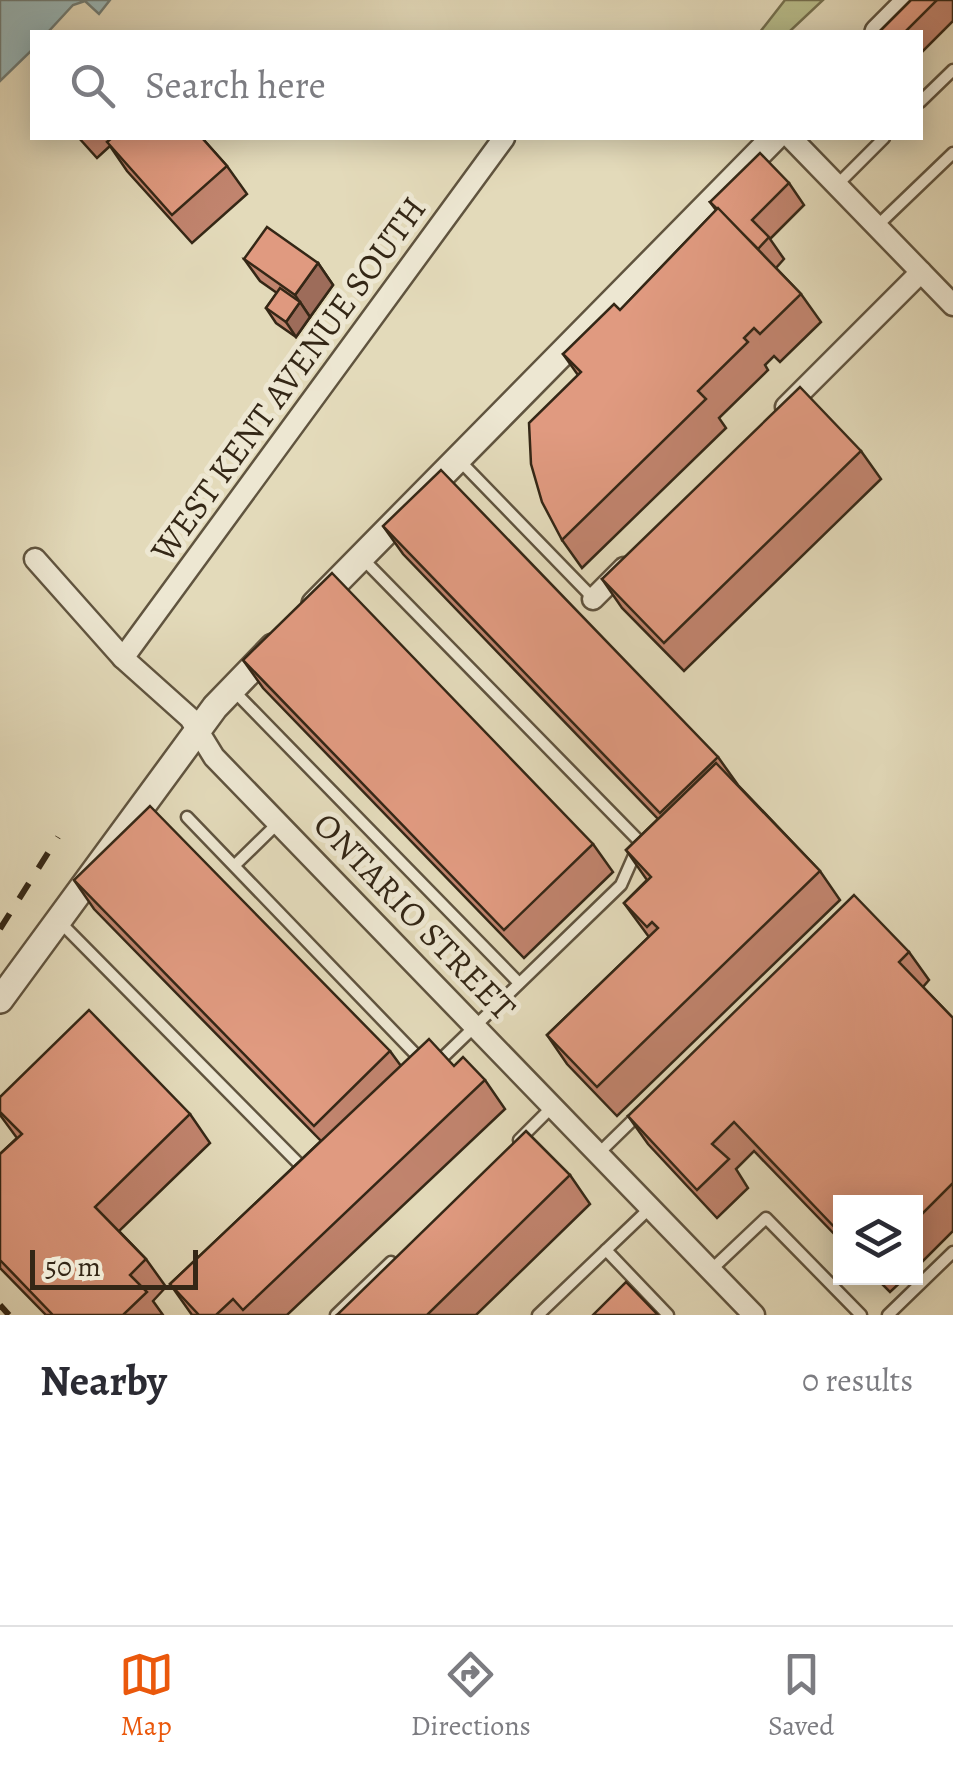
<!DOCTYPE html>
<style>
body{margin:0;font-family:Alegreya,serif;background:#f7f7f7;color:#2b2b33}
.controls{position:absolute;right:30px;bottom:30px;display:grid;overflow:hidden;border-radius:0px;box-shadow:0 5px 25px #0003}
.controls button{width:90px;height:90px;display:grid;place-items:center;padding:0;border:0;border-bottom:2px solid #e1e1e2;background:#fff;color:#2b2b33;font:50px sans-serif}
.scale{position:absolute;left:30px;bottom:25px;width:168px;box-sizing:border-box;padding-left:10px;border:5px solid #342716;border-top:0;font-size:28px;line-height:35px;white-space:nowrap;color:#342716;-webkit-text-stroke:8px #ede7d2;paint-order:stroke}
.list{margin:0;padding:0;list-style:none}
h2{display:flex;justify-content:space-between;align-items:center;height:130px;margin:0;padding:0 40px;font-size:42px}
h2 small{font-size:32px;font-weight:400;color:#7c7c81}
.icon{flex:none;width:55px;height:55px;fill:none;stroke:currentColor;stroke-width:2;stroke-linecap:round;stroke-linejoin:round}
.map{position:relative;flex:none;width:953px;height:1315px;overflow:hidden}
.search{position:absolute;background:#fff;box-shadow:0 5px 25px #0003;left:30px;right:30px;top:30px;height:110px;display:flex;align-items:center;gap:25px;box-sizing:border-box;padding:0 35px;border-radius:0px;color:#7c7c81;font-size:38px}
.sheet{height:310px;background:#fff}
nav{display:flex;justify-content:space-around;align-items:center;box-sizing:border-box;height:140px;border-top:2px solid #e1e1e2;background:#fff;font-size:28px;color:#7c7c81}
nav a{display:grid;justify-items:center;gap:5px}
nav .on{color:#ea580c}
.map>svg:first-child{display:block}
.green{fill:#b9be8c;stroke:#767251;stroke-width:2.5}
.water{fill:#99b8b9;stroke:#717e78;stroke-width:2.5}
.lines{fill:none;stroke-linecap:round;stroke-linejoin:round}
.service-casing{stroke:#60543f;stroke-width:15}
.minor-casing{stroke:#60543f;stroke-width:25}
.tertiary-casing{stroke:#60543f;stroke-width:30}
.service{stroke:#ede7d2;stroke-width:10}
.minor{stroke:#ede7d2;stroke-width:20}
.tertiary{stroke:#ede7d2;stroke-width:25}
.rail{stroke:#342716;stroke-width:6;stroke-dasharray:18 18;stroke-linecap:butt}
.wall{fill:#c1846e;stroke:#342716;stroke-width:2.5}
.shaded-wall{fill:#9d6c5a;stroke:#342716;stroke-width:2.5}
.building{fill:#e09a80;stroke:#342716;stroke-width:2.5}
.labels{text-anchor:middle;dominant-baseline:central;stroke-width:10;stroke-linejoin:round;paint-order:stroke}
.street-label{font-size:35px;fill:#342716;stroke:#ede7d2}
</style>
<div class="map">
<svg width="953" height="1315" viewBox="0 0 953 1315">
<rect width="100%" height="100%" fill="#e3daba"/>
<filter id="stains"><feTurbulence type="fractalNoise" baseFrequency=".002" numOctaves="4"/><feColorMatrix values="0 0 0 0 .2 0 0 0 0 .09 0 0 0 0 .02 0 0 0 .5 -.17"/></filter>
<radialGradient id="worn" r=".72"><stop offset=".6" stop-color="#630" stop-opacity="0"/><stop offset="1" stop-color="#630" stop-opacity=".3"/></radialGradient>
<path class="green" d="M 785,0 L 823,0 L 789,32 L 760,32 Z"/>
<path class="water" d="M 0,0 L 110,0 L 99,14 L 85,1 L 73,5 L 48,32 L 32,32 L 32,50 L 0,81 Z"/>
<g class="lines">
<defs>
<g id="service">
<path d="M 920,102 L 953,70"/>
<path d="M 836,186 L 884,138"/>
<path d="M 877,226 L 953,153"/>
<path d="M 459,460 L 593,598"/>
<path d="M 362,558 L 640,842 L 621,885 L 435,1065"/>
<path d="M 233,690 L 519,983"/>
<path d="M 187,817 L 423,1062"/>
<path d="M 235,865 L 278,823"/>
<path d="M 58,920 L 306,1171"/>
<path d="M 519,1140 L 553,1106"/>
<path d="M 599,1153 L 641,1112"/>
<path d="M 606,1250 L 668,1315"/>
<path d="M 711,1270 L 766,1218 L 861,1315"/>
<path d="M 336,1315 L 391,1262"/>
<path d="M 538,1315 L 650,1208"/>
<path d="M 888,1315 L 953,1252"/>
</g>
<g id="minor">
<path d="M 791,138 L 953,305"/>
<path d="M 786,407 L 921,272"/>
<path d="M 35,559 L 123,658 L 190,718 L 214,757 L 754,1315"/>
<path d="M 593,599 L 624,568"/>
<path d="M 123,658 L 504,138"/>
</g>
<g id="tertiary">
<path d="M 878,32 L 910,0"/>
<path d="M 315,604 L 774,138"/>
<path d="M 0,1000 L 215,707 L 273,647"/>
</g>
</defs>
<use href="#service" class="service-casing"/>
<use href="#minor" class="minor-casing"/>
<use href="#tertiary" class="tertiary-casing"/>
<use href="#service" class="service"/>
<use href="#minor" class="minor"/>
<use href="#tertiary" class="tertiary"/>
<g class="rail">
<path d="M 0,929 L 58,837"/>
<path d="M 0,1305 L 9,1315"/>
</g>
</g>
<g class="wall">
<path d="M 911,0 L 953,0 L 953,21 L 920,54 L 920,32 L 879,32 Z"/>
<path d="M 79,138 L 202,138 L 227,166 L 247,194 L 192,243 L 127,171 L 110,146 L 97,158 Z"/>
<path d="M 789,183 L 804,205 L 770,239 L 784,259 L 776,268 L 801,294 L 821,322 L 780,362 L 774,356 L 765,365 L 768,370 L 719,418 L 726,428 L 582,568 L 562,540 L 578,375 L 563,354 L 620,310 L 716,210 L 710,202 Z"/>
<path d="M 244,259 L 318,263 L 333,285 L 296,337 L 276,323 L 266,308 L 277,293 L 260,281 Z"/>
<path d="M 861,451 L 881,479 L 684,671 L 622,608 L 602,579 Z"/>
<path d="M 383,526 L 718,757 L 738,785 L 820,871 L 840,900 L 617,1116 L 567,1064 L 547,1035 L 649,937 L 624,903 L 647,880 L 626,850 L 658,819 L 403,554 Z"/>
<path d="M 243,660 L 593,844 L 613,872 L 524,958 L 263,688 Z"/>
<path d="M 74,880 L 390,1051 L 401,1066 L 454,1066 L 485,1080 L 505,1109 L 287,1315 L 192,1315 L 170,1284 L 321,1141 L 94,909 Z"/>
<path d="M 909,952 L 929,980 L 923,987 L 953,1018 L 953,1231 L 916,1268 L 916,1202 L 840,1202 L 840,1240 L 754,1151 L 736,1169 L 748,1188 L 717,1218 L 648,1144 L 628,1116 Z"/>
<path d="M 0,1097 L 190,1114 L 210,1143 L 119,1231 L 146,1259 L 166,1287 L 153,1301 L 163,1315 L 46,1315 L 0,1268 L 0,1154 L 17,1138 L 0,1115 Z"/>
<path d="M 570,1175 L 590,1204 L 476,1315 L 337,1315 Z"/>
<path d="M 876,1278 L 905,1278 L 890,1292 Z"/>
</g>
<g class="shaded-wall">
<path d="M 318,263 L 333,285 L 310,317 L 295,295 Z"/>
<path d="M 300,302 L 310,317 L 296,337 L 286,322 Z"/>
</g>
<g class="building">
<path d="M 911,0 L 937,0 L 905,32 L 879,32 Z"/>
<path d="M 112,138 L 202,138 L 227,166 L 172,215 L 107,142 Z"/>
<path d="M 760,153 L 789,183 L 752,220 L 769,237 L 758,249 L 710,202 Z"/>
<path d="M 718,208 L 801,294 L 760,334 L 754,328 L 744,338 L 748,342 L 698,391 L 706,399 L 562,540 L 542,502 L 531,464 L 529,423 L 581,372 L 563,354 L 614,304 L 620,310 Z"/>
<path d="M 267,227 L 318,263 L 295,295 L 244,259 Z"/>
<path d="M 280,288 L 300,302 L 286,322 L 266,308 Z"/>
<path d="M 800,387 L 861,451 L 664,643 L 602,579 Z"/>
<path d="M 441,470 L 718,757 L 660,813 L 383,526 Z"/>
<path d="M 332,573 L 593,844 L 504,930 L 243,660 Z"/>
<path d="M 716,763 L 820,871 L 597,1087 L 547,1035 L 658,928 L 652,922 L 647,927 L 624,903 L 651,877 L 626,850 Z"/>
<path d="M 150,806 L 390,1051 L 314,1126 L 74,880 Z"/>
<path d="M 854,895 L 909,952 L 899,962 L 953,1018 L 953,1183 L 916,1220 L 916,1202 L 840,1202 L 840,1233 L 734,1122 L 712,1144 L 729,1159 L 697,1190 L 628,1116 Z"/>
<path d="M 89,1010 L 190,1114 L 95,1207 L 146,1259 L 130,1275 L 147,1292 L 123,1315 L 53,1315 L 0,1260 L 0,1154 L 22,1134 L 0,1112 L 0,1097 Z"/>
<path d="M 429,1039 L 454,1066 L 463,1057 L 485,1080 L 243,1310 L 233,1299 L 216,1315 L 199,1315 L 170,1284 Z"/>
<path d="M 526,1131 L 570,1175 L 427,1315 L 337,1315 Z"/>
<path d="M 626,1282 L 658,1315 L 593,1315 Z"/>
</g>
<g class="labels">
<g class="street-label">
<text transform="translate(288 379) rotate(-54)">WEST KENT AVENUE SOUTH</text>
<text transform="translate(415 916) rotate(46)">ONTARIO STREET</text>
</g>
</g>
<rect width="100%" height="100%" filter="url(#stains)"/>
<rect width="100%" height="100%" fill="url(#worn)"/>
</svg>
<div class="controls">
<button><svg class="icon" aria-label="layers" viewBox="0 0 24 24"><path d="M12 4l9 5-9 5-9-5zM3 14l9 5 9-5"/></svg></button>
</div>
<div class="scale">50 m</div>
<div class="search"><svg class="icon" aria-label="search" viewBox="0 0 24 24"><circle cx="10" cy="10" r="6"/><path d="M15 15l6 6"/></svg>Search here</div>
</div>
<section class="sheet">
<h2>Nearby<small>0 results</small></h2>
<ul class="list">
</ul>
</section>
<nav>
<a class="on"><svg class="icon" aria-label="map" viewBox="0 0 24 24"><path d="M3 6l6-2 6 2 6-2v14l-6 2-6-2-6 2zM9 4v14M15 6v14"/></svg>Map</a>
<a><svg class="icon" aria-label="directions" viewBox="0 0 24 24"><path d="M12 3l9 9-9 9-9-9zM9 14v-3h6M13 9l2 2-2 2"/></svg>Directions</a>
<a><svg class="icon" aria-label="saved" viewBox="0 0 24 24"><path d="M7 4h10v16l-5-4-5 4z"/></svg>Saved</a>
</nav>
